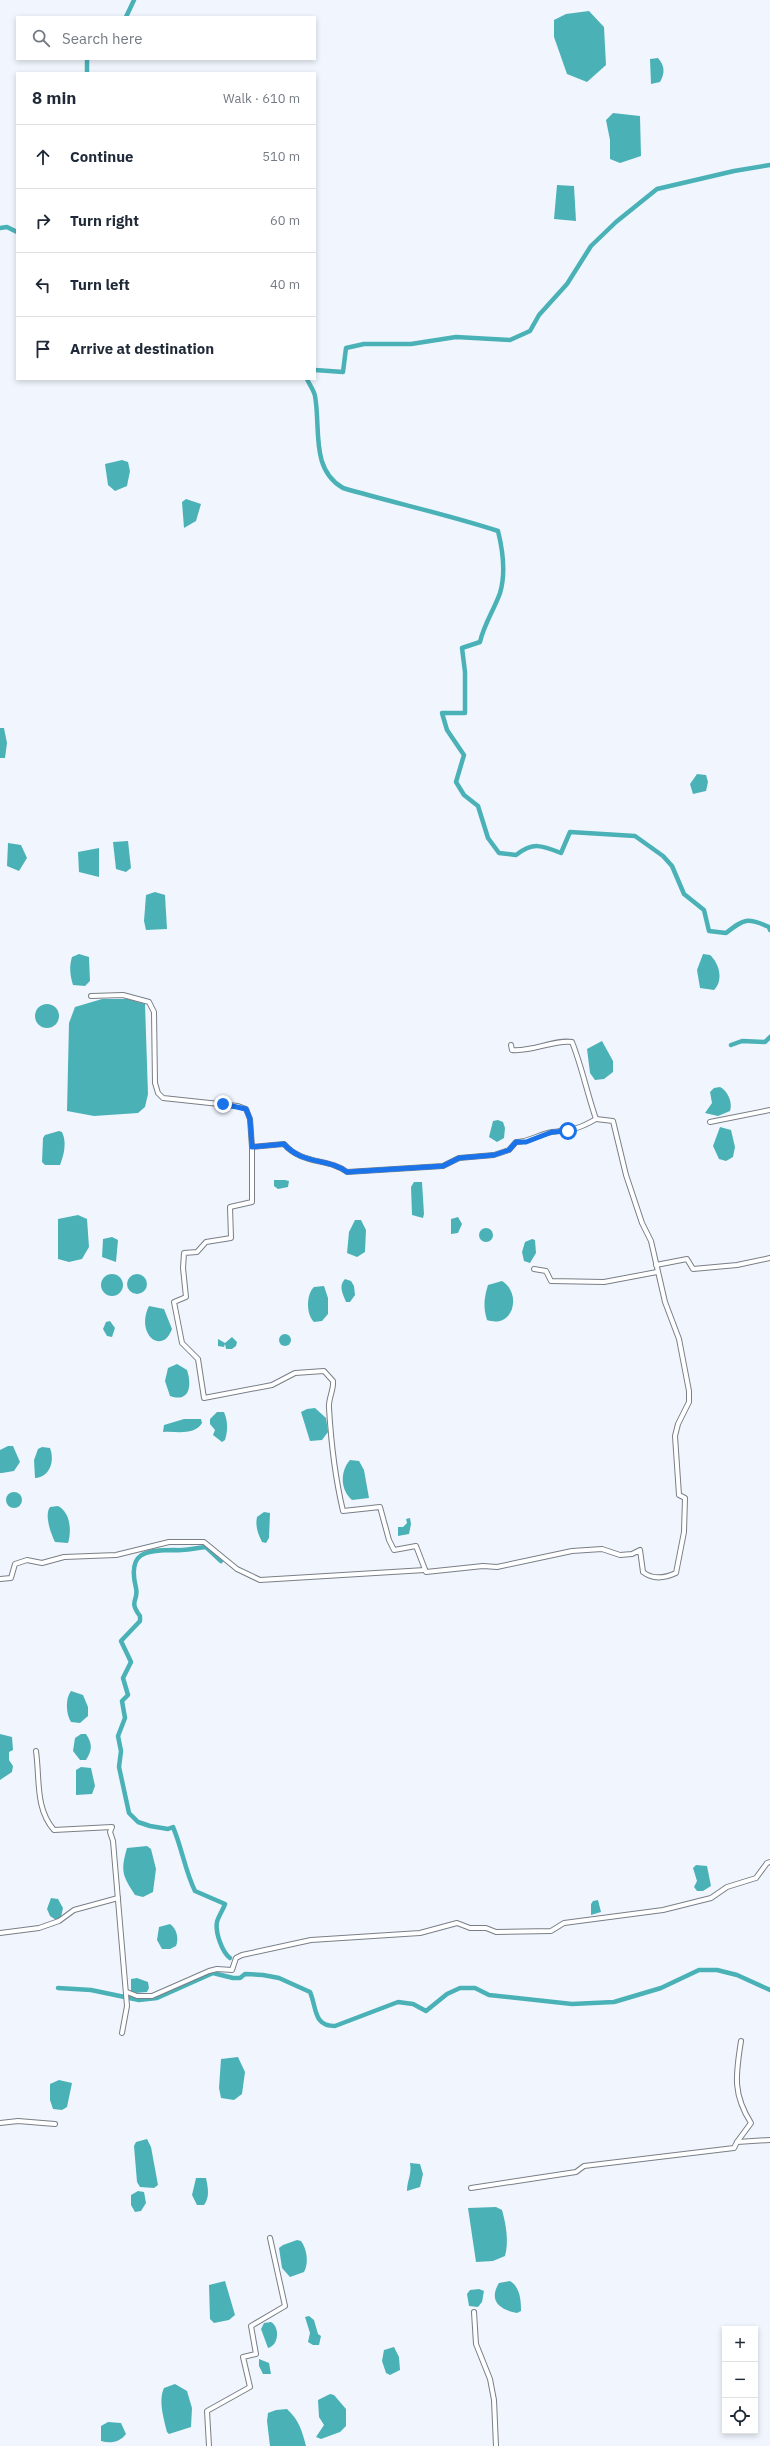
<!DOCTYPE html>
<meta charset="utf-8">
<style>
body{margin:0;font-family:"IBM Plex Sans",sans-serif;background:#f2f2f3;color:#1f2937}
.controls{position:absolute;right:12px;bottom:12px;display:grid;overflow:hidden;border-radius:0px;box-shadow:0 2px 6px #0003}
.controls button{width:36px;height:36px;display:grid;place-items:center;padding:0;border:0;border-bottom:1px solid #e0e1e3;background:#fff;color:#1f2937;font:20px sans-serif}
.stop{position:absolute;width:12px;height:12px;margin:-9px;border:3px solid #1a73e8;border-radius:50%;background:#fff}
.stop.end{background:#1a73e8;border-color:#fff;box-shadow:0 1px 4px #0008}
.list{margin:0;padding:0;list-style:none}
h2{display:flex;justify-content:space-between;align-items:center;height:52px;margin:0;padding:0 16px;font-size:17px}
h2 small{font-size:13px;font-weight:400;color:#747a83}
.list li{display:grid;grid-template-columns:26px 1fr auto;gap:12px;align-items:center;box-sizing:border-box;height:64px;padding:0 16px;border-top:1px solid #e0e1e3}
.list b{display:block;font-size:15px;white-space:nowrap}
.list em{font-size:13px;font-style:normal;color:#747a83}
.icon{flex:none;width:22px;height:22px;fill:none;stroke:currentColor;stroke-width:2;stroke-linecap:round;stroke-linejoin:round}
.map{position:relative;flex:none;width:770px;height:2446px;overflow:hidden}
.search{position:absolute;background:#fff;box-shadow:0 2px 6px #0003;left:16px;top:16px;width:300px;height:44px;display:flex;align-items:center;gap:10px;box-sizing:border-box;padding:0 14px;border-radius:0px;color:#747a83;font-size:15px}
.panel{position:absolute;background:#fff;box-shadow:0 2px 6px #0003;left:16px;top:72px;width:300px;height:308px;border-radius:0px}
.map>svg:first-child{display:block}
.water{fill:#4ab2b7}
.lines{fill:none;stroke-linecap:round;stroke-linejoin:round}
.canal{stroke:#4ab2b7;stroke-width:4.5}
.street-casing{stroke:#797f87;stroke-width:6}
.street{stroke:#fff;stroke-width:4}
.route{stroke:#1a73e8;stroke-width:5}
</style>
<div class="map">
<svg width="770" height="2446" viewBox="0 0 770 2446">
<rect width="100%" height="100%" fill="#f1f6fe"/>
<g class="water">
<path d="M 589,11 L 604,27 L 606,65 L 587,82 L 567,74 L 554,37 L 554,20 L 566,14 Z"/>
<path d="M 658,58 C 665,66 665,73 660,82 L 651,84 L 650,59 Z"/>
<path d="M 613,113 L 640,116 L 641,156 L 620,163 L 610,159 L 610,140 L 606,120 Z"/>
<path d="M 557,185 L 574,186 L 576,221 L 554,219 Z"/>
<path d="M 122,460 L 128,462 L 130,471 L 127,486 L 115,491 L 108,485 L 105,464 Z"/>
<path d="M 186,499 L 201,504 L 196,521 L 184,528 L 182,502 Z"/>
<path d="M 0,728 L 4,728 L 7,743 L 5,758 L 0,758 Z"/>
<path d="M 697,774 L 706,775 L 708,782 L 706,791 L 693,794 L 690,784 Z"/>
<path d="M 128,841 L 131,868 L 126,872 L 116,869 L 113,842 Z"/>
<path d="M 8,843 L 21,845 L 27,858 L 19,871 L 7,866 Z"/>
<path d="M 99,848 L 99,877 L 79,872 L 78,852 Z"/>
<path d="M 155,892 L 165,895 L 167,929 L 146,930 L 144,921 L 146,895 Z"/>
<path d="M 79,954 L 89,957 L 90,981 L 85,986 L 73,985 C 70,976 69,966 72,957 Z"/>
<path d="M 703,954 L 710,955 C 719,963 724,980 714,990 L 700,988 L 697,970 Z"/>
<path d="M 102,999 L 128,999 L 145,1004 L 148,1094 L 145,1107 L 138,1113 L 94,1116 L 67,1111 L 69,1023 L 75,1007 Z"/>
<circle cx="47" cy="1016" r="12"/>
<path d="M 602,1041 L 613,1061 L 613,1072 L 604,1079 L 595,1080 L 590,1073 L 587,1049 Z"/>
<path d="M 720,1087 C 728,1091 733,1103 730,1111 L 718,1116 L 705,1113 L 712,1103 L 710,1092 L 714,1088 Z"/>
<path d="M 498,1120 L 503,1122 L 505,1128 L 504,1138 L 497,1142 L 489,1137 L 493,1121 Z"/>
<path d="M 720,1127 L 731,1130 L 735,1147 L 733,1157 L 726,1161 L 719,1159 L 713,1146 Z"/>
<path d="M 59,1131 L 62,1132 C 67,1142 64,1155 60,1165 L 45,1165 L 42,1162 L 43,1138 L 45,1135 Z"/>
<path d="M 285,1180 L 289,1181 L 288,1187 L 278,1189 L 274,1186 L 274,1180 Z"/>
<path d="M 422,1182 L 424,1214 L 423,1218 L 412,1215 L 411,1187 L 414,1182 Z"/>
<path d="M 78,1215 L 87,1219 L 89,1247 L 82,1259 L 69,1262 L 58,1259 L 58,1219 Z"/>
<path d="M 458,1217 L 462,1224 L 458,1233 L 451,1234 L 451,1219 Z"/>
<path d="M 355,1220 L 361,1220 L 366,1230 L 365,1252 L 357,1257 L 347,1253 L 349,1232 Z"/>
<circle cx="486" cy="1235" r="7"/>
<path d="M 112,1237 L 118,1240 L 116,1262 L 102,1257 L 103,1239 Z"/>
<path d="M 532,1239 L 535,1240 L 536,1253 L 530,1263 L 524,1261 L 522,1252 L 525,1242 Z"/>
<circle cx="137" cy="1284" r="10"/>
<circle cx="112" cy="1285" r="11"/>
<path d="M 345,1279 L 351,1281 L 354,1286 L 355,1295 L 350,1302 L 346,1302 C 343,1294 338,1286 345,1279 Z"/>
<path d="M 502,1281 C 522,1293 514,1329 487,1320 C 483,1307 484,1298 488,1285 Z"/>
<path d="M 324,1286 L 328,1298 L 328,1314 L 322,1321 L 314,1322 C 306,1315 306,1294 314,1287 Z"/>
<path d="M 149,1306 L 164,1309 L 172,1329 C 162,1356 135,1334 149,1306 Z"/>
<path d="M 110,1321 L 115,1328 L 112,1337 L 107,1336 L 103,1329 L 106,1322 Z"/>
<circle cx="285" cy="1340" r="6"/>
<path d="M 232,1337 L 237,1342 L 236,1346 L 232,1349 L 226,1349 L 225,1344 L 224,1347 L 218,1346 L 218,1339 L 225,1343 Z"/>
<path d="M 177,1364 L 187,1370 C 192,1385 190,1403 170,1396 L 165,1381 L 168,1368 Z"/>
<path d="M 315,1408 L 326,1418 L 328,1432 L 322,1440 L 310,1441 L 301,1412 L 307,1409 Z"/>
<path d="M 217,1412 L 224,1412 C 228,1421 228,1431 225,1440 L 222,1442 L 213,1435 L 215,1430 L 210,1424 L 210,1419 Z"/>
<path d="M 184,1419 L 201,1419 L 202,1423 C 194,1436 177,1431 163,1432 L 164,1425 Z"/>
<path d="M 8,1446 L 13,1446 L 20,1462 L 14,1471 L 2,1473 L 0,1473 L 0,1450 Z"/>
<path d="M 42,1447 L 50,1448 C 55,1461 50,1477 35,1478 L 34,1460 L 38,1449 Z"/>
<path d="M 350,1460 L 359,1461 L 364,1470 L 369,1498 L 352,1500 C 340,1490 340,1471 350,1460 Z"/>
<circle cx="14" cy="1500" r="8"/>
<path d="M 58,1506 C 70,1512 72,1530 68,1543 L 55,1542 C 51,1534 44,1515 50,1507 Z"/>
<path d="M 264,1512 L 270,1513 L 269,1538 L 266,1543 L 262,1542 C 258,1534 255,1526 257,1517 Z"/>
<path d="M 410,1518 L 411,1524 L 409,1534 L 398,1536 L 398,1527 L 403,1527 L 407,1523 L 406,1519 Z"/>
<path d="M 71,1691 L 83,1695 L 88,1707 L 88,1716 L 80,1723 L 71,1722 C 66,1714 65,1699 71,1691 Z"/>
<path d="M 0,1734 L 12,1737 L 13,1750 L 9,1752 L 9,1760 L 13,1766 L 12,1772 L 0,1780 Z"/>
<path d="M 81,1734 L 86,1734 C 93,1745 92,1750 86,1760 L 80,1760 L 73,1751 L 75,1738 Z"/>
<path d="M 81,1767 L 91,1768 L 95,1786 L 92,1794 L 76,1795 L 76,1770 Z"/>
<path d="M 147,1846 L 151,1849 L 156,1869 L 153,1892 L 143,1897 L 135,1895 C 123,1876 120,1872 127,1848 Z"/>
<path d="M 696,1865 L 707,1866 L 711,1886 L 703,1891 L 697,1891 L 694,1887 L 697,1881 L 693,1868 Z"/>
<path d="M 51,1898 L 58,1899 L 63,1908 L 61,1917 L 56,1920 L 50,1916 L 47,1909 Z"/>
<path d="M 598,1900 L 601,1912 L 591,1915 L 591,1904 L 593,1901 Z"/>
<path d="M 170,1924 C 177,1929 179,1939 176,1946 L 170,1949 L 162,1949 L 157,1940 L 159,1927 Z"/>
<path d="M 137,1978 L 148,1982 L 149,1988 L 147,1992 L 135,1993 L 131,1991 L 131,1979 Z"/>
<path d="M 238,2057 L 245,2072 L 242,2094 L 234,2100 L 221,2098 L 219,2088 L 221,2059 Z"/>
<path d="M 59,2080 L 72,2083 L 67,2107 L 62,2110 L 53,2109 L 50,2100 L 50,2084 Z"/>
<path d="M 147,2139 L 151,2147 L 158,2185 L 154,2188 L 140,2187 L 137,2182 L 134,2146 L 136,2142 Z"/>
<path d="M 410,2163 L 420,2164 L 423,2174 L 420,2187 L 407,2191 C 407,2180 412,2175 410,2163 Z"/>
<path d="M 196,2178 L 206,2178 C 208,2188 210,2197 204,2205 L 197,2205 L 192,2195 Z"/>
<path d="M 138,2191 L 144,2192 L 146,2203 L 141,2211 L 135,2212 L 131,2205 L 131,2195 Z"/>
<path d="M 496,2207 L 502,2210 C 506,2224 509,2242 505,2256 L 493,2261 L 476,2262 L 468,2208 Z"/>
<path d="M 297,2240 L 301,2241 C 307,2249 309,2263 304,2272 L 290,2277 L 282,2268 L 279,2248 L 283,2245 Z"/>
<path d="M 225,2281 L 235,2315 L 229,2320 L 214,2323 L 210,2319 L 209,2285 Z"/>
<path d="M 510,2281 C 520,2287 521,2300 521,2311 L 517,2313 C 500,2310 488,2301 499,2283 Z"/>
<path d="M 479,2289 L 484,2291 L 482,2302 L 478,2307 L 469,2306 L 467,2294 L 470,2290 Z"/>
<path d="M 309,2316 L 314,2320 L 318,2334 L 321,2336 L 319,2345 L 313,2345 L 308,2342 L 310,2333 L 305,2317 Z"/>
<path d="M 271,2322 C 280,2327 279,2345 268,2348 L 261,2329 L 264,2323 Z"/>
<path d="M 394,2347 L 399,2357 L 400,2370 L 390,2375 L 386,2373 L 382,2361 L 384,2350 Z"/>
<path d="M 259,2359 L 269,2363 L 271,2374 L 263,2374 L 259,2366 Z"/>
<path d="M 175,2384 L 187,2391 L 192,2408 L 191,2427 L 169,2434 L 167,2432 C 164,2419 158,2401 164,2388 Z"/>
<path d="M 330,2394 L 334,2395 L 346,2409 L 346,2426 L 340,2432 L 321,2439 L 316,2437 L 324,2425 L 319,2417 L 318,2400 Z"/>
<path d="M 287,2409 C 299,2420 302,2431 306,2446 L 270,2446 L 267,2421 L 268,2413 L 276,2410 Z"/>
<path d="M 108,2422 L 121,2423 L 126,2434 C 120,2442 111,2444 101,2441 L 101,2426 Z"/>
</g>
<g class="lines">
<g class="canal">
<path d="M 126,17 L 134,0"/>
<path d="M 87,59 L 87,73"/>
<path d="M 0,228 L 7,227 L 17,232"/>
<path d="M 315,370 L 343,372 L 346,348 L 364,344 L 411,344 L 456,337 L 510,340 L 530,331 L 539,315 L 567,284 L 591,246 L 616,222 L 657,189 L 734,171 L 770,165"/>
<path d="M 307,379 C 309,384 314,390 315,396 C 321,428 310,469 343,488 C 394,503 446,514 498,531 C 503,551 506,573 500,593 C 494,610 484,624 480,642 L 462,648 L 465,672 L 465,713 L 442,713 L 447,730 L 464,755 L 456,782 L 464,795 L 478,806 L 488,838 L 499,853 L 516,855 C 533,842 541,845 561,853 L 570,832 L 635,836 L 663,856 L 672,866 L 684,894 L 704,910 L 709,931 L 726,933 C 744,919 747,917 769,927 L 770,930"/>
<path d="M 731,1045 L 742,1041 L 765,1042 L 770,1037"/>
<path d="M 221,1561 L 206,1547 C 195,1548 185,1551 175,1550 C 145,1550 127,1552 136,1588 C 139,1601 128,1600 140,1616 L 140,1621 L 121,1641 L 131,1662 L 123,1678 L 128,1695 L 122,1701 L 125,1718 L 118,1736 L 121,1751 L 119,1767 L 129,1813 L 138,1822 L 150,1826 L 168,1829 L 173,1827 C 182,1848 185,1871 195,1891 L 225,1904 C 223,1910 218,1917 217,1922 C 215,1932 222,1952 230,1958"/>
<path d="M 58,1988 L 91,1990 L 139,2000 L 157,1998 L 213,1973 L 233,1978 L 240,1978 L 245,1974 L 263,1975 L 279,1978 L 310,1992 C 317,2008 313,2026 335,2026 L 398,2002 L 413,2004 L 426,2011 L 447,1994 L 460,1988 L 475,1988 L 489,1995 L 572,2004 L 614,2002 L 661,1988 L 699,1970 L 717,1970 L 737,1975 L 770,1990"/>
</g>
<defs>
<g id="street">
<path d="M 91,996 L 123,995 L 149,1002 L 154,1012 L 155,1083 L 158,1093 L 163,1098 L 238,1106 L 246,1109 L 250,1119 L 252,1147 L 284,1144 C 302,1165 329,1158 347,1172 L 443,1166 L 459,1158 L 494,1155 L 509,1150 L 516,1142 C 529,1142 539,1134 552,1132 C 573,1129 577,1130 596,1119 C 587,1093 582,1067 572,1042 C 555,1039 533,1052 512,1050 L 511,1045"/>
<path d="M 710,1122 L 770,1110"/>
<path d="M 252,1147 L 252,1202 L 230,1207 L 231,1238 L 206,1242 L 197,1252 L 184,1253 L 183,1268 L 186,1297 L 174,1302 L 182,1343 L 198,1359 L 204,1398 L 272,1385 L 295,1373 L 324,1371 L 333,1381 C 334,1390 328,1399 329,1408 C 331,1442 335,1477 343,1511 L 380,1507 L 389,1540 L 394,1550 L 416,1546 L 426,1572 L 483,1566 L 497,1567 L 572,1551 L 602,1549 L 620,1555 L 632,1554 L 640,1550 L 643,1572 C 653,1580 665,1578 676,1573 L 684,1532 L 685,1498 L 679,1495 L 675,1436 L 678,1424 L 689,1402 L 689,1391 L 679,1339 L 665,1302 L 651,1241 L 642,1223 L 626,1175 L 613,1121 L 596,1119"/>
<path d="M 656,1265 L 687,1259 L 693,1269 L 737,1265 L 770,1258"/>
<path d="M 534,1269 L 546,1271 L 551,1281 L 604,1282 L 657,1272"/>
<path d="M 0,1579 L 11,1578 L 15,1564 L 27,1560 L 42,1563 L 64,1557 L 116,1555 L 169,1542 L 204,1542 L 237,1569 L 260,1580 L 425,1570"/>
<path d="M 36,1751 C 40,1780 35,1808 54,1830 L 112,1827 L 110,1832 L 113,1841 L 127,2006 L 122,2033"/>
<path d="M 0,1933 L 39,1928 L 59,1921 L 74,1910 L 118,1898"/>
<path d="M 127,1992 L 137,1996 L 152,1996 L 209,1971 L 217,1969 L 232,1970 L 236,1958 L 242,1955 L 311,1940 L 420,1933 L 457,1923 L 470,1928 L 486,1928 L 496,1932 L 551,1931 L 564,1923 L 663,1910 L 711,1898 L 727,1887 L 756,1878 L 767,1863 L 770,1862"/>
<path d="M 0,2123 L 18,2121 L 55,2124"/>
<path d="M 737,2142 L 751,2123 C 732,2093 736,2074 741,2041"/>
<path d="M 471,2188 L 576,2172 L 584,2166 L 734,2148 L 737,2142 L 770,2140"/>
<path d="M 474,2312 L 476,2344 L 490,2379 L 494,2400 L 496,2446"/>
<path d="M 209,2446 L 207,2411 L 250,2387 L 243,2357 L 256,2354 L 251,2326 L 285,2306 L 270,2238"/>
</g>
</defs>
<use href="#street" class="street-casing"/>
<use href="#street" class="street"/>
</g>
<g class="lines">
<path class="route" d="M 223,1104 L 246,1109 L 250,1119 L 252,1147 L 284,1144 C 302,1165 329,1158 347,1172 L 443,1166 L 459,1158 L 494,1155 L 509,1150 L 516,1142 L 526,1142 L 552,1132 L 568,1131"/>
</g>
</svg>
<div class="controls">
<button>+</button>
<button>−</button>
<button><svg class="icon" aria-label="locate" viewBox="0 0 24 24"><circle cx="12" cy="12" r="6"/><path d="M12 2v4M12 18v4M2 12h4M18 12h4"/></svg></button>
</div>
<div class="stop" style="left:568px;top:1131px"></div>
<div class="stop end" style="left:223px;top:1104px"></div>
<div class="search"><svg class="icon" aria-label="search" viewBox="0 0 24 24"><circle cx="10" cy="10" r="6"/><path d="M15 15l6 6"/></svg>Search here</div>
<section class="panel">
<h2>8 min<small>Walk · 610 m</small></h2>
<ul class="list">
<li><svg class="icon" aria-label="ahead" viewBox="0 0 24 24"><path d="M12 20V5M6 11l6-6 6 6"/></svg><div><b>Continue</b></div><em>510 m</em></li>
<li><svg class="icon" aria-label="right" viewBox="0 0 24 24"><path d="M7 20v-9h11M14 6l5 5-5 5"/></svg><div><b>Turn right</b></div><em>60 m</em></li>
<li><svg class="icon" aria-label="left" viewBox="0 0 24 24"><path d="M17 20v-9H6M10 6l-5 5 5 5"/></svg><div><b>Turn left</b></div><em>40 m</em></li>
<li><svg class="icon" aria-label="arrive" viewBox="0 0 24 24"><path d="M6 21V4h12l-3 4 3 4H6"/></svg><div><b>Arrive at destination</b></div></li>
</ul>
</section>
</div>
